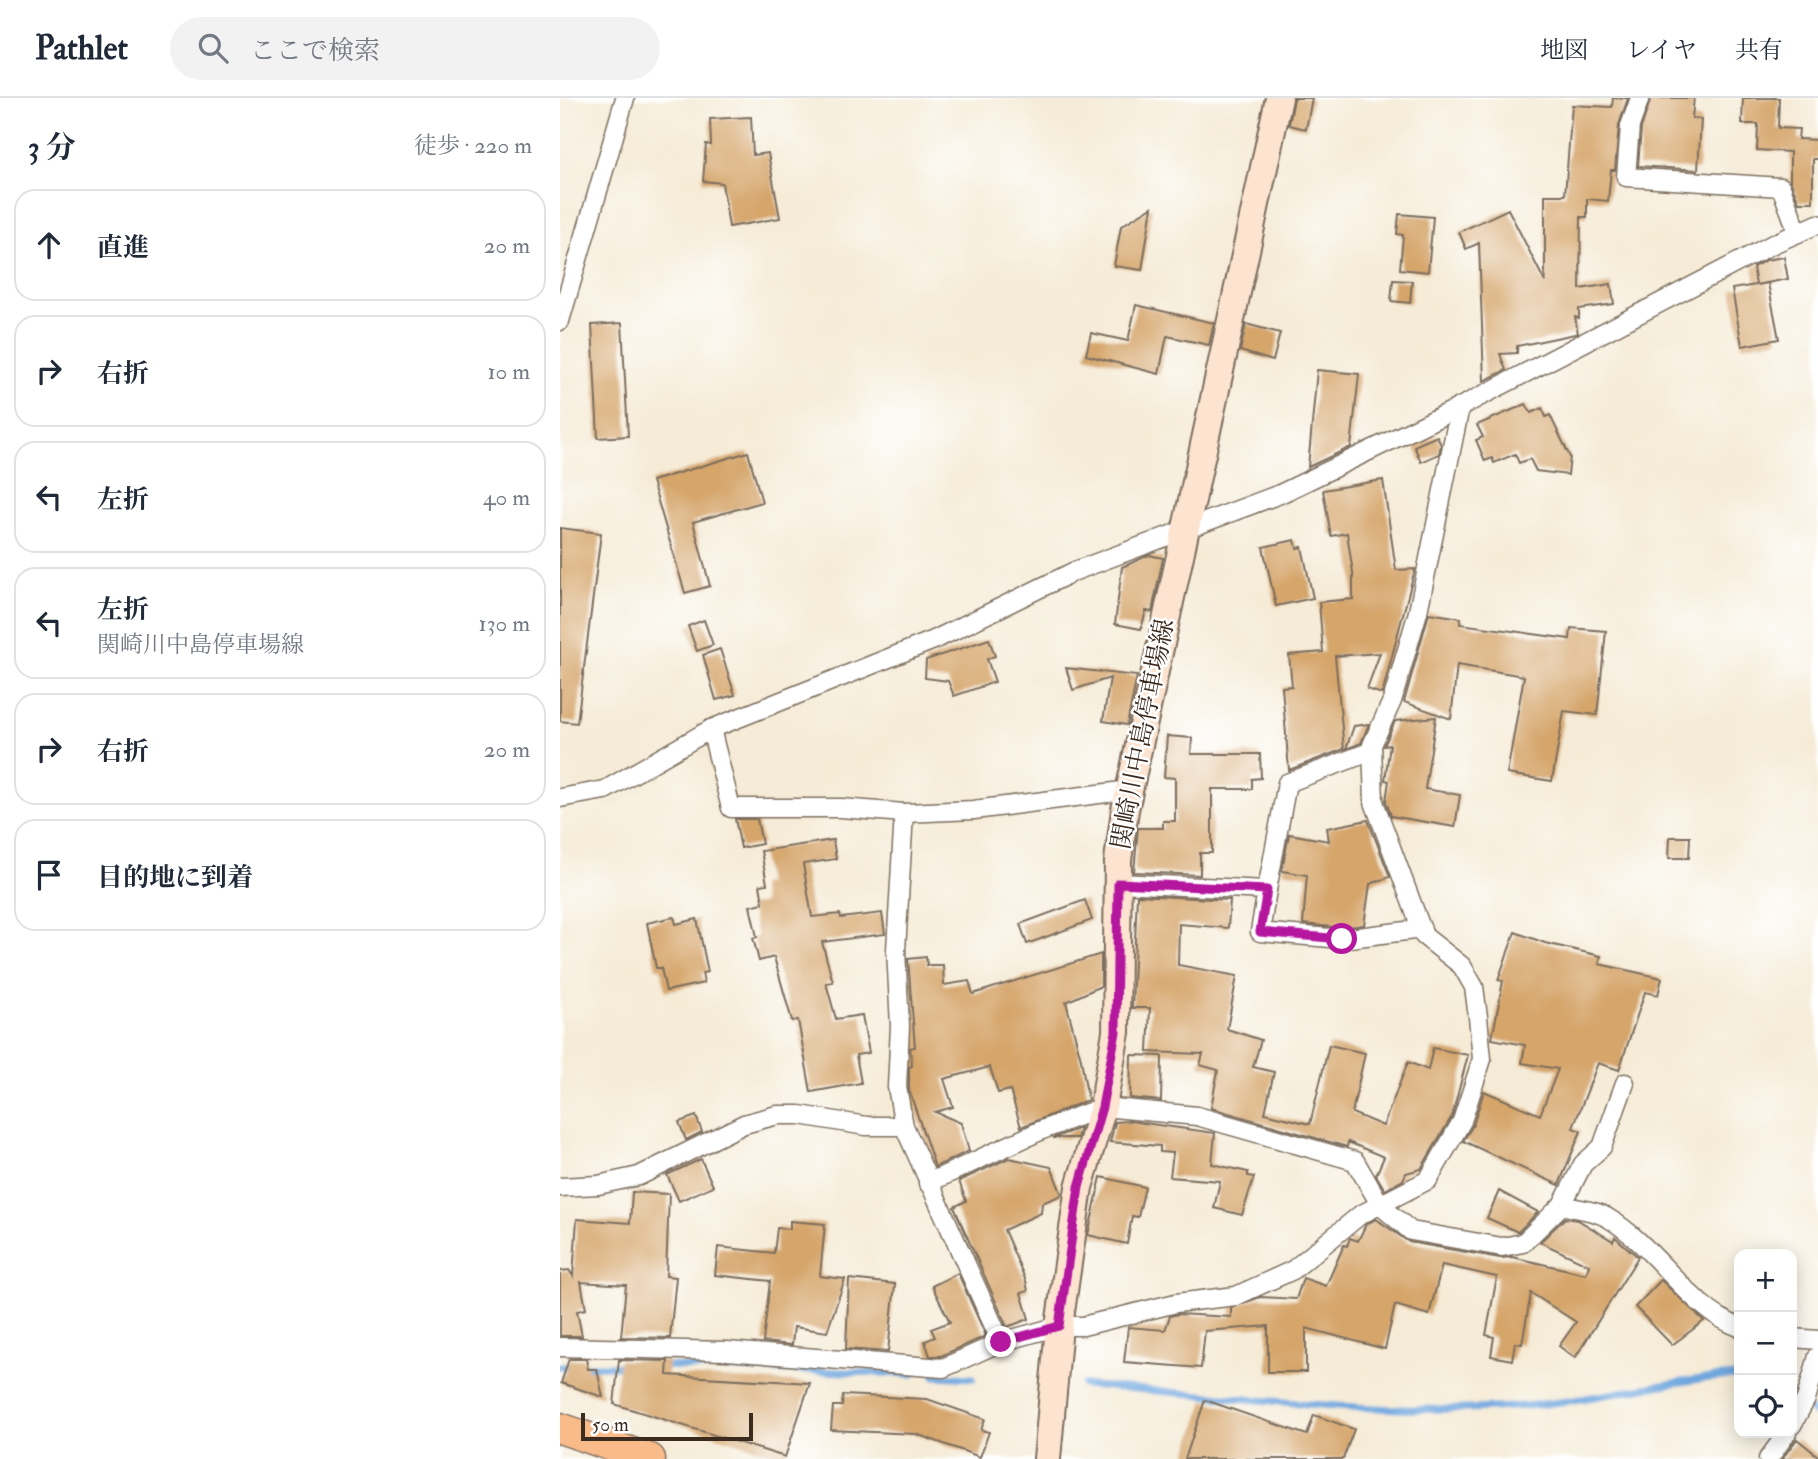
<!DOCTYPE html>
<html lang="ja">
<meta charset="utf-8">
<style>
body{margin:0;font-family:"IM FELL Double Pica","Noto Serif JP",serif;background:#f2f2f3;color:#1f2937}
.controls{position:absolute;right:21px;bottom:21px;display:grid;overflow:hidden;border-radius:14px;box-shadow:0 4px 18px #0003}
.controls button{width:63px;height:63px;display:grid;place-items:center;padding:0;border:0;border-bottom:2px solid #e0e1e3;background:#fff;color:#1f2937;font:35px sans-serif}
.scale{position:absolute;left:21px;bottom:18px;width:172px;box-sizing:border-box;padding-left:7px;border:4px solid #3b2a1e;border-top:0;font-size:19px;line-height:24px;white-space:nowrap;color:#3b2a1e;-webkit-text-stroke:5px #fff;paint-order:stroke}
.stop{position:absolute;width:21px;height:21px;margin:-16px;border:5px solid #b5179e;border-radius:50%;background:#fff}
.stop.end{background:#b5179e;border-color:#fff;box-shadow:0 2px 7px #0008}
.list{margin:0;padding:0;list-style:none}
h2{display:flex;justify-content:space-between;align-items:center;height:91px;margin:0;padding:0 28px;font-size:30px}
h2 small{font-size:23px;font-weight:400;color:#747a83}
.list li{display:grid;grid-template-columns:46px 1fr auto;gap:21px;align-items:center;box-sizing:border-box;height:112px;margin:0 14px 14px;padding:0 14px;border:2px solid #e0e1e3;border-radius:21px}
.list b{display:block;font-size:26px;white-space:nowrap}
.list p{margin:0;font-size:23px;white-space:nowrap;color:#747a83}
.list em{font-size:23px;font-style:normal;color:#747a83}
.icon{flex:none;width:38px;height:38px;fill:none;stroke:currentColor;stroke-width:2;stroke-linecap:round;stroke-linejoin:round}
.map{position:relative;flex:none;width:1258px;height:1361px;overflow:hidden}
header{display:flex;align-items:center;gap:42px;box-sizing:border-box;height:98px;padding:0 35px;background:#fff;border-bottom:2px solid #e0e1e3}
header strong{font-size:33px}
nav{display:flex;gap:38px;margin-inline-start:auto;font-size:24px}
.search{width:490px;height:63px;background:#f2f2f3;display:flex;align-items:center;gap:18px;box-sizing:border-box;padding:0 24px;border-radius:38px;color:#747a83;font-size:26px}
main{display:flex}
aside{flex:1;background:#fff}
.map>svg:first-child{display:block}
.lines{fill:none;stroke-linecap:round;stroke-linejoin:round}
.stream{stroke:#71a7de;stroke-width:7}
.building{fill:#d5a56a}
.minor-casing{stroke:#7c6e5e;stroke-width:21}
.secondary-casing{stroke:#7c6e5e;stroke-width:30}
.trunk-casing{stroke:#7c6e5e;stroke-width:33}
.minor{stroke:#fff;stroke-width:18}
.secondary{stroke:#fde4d1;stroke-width:26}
.trunk{stroke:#fabb8b;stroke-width:30}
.route{stroke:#b5179e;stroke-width:9}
.labels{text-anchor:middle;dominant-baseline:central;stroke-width:5;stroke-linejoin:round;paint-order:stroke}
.street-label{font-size:26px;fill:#3b2a1e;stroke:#fff}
</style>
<header>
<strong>Pathlet</strong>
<div class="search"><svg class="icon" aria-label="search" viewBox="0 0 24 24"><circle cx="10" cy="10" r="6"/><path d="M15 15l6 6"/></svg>ここで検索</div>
<nav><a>地図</a><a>レイヤ</a><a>共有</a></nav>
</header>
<main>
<aside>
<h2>3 分<small>徒歩 · 220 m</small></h2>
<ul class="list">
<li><svg class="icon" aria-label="ahead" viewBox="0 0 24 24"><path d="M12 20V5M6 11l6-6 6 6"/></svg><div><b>直進</b></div><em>20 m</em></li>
<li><svg class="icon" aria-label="right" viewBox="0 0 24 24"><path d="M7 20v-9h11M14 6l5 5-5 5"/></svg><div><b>右折</b></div><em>10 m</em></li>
<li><svg class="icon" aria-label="left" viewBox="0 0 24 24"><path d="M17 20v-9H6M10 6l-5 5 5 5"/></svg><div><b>左折</b></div><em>40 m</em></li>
<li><svg class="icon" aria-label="left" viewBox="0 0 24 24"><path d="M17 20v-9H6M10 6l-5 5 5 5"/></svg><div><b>左折</b><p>関崎川中島停車場線</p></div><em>130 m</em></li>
<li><svg class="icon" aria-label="right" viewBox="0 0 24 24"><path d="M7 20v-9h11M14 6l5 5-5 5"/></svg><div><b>右折</b></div><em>20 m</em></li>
<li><svg class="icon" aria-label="arrive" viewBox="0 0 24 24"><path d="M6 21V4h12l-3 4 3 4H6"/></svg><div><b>目的地に到着</b></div></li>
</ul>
</aside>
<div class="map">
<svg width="1258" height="1361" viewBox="0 0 1258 1361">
<rect width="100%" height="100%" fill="#fff"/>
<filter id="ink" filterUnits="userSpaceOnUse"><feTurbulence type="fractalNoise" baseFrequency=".0143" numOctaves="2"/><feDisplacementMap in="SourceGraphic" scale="14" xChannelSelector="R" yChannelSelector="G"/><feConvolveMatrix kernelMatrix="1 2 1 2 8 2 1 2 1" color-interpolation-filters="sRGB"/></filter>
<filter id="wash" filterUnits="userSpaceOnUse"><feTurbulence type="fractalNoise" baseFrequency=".00686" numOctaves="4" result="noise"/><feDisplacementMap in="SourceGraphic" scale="28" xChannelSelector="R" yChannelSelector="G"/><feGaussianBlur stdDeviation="1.57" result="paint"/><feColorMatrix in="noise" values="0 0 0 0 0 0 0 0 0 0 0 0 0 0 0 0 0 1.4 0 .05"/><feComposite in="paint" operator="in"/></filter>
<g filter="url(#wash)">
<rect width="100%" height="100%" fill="#f5ebd6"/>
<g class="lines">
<g class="stream">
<path d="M 0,1268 L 66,1268"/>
<path d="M 99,1268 L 353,1276"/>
<path d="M 375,1278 L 413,1280"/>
<path d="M 523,1287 C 670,1297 816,1320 964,1308 C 1037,1303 1106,1281 1179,1278"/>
<path d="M 1232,1296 L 1258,1319"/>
</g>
</g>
<g id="blocks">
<g class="building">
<path d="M 734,0 L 752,0 L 746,31 L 729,27 Z"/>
<path d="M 1053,0 L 1068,0 L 1059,27 L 1055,72 L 1051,72 L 1048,103 L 1027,101 L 1027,119 L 1021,119 L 1020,191 L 1051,186 L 1054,206 L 1019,211 L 1019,220 L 1015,219 L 1018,235 L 1015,236 L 957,248 L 957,255 L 940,256 L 946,272 L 924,283 L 919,145 L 906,151 L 899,134 L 948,111 L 985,184 L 985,97 L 1005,97 L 1012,7 L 1052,9 Z"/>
<path d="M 1091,0 L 1134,0 L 1132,20 L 1141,21 L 1138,72 L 1078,68 L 1081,30 Z"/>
<path d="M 1183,0 L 1219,0 L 1218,30 L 1239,31 L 1238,41 L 1258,42 L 1258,61 L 1253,61 L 1253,104 L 1239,104 L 1230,83 L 1230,54 L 1197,52 L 1198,26 L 1182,26 Z"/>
<path d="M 191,19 L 193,57 L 208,55 L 220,120 L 169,129 L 162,85 L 143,83 L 146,46 L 151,47 L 150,21 Z"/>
<path d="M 592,109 L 582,172 L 554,168 L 561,128 Z"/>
<path d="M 839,116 L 873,119 L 868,174 L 840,171 L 843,137 L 837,136 Z"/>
<path d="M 1224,159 L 1228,181 L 1196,187 L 1193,169 L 1206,162 Z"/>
<path d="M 833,182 L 852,183 L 850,205 L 831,203 Z"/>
<path d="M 1208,185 L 1219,241 L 1182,248 L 1172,191 Z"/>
<path d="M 576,207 L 654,225 L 649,247 L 607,238 L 599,276 L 526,257 L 531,235 L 568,243 Z"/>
<path d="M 62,225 L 68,338 L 38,340 L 32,227 Z"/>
<path d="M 686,226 L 720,235 L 713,263 L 680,253 Z"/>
<path d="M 757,272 L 799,276 L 791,349 L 748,369 Z"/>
<path d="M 966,306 L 971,315 L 982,310 L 986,319 L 990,317 L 1010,359 L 1008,377 L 976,373 L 970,361 L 959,365 L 955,356 L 934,365 L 932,360 L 925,363 L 916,342 L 923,339 L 917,327 Z"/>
<path d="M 877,338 L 881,347 L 879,356 L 861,364 L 854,348 Z"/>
<path d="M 188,354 L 202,404 L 133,424 L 150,488 L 125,495 L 92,383 Z"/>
<path d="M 823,382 L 836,472 L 855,471 L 822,596 L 807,591 L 820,555 L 775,558 L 784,651 L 729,672 L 722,589 L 732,588 L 729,557 L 763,554 L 759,504 L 793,501 L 793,475 L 787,435 L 771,438 L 763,392 Z"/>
<path d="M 0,430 L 41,435 L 17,625 L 0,623 Z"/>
<path d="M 735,442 L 737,450 L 742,449 L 753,500 L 716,508 L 703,449 Z"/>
<path d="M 589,457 L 603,460 L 592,514 L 586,513 L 581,531 L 555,526 L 562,469 Z"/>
<path d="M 869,515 L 901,520 L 900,526 L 1010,541 L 1011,530 L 1046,533 L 1037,617 L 1004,613 L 992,683 L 947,676 L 964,578 L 897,567 L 891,621 L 844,604 Z"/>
<path d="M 144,522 L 153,547 L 137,553 L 128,528 Z"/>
<path d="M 429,541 L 435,558 L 427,561 L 435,584 L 394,598 L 388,583 L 365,580 L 366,562 Z"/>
<path d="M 160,551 L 175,597 L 156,602 L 143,557 Z"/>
<path d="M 506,570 L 577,578 L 567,627 L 543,623 L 550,580 L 513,592 Z"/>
<path d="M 876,619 L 865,691 L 900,697 L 895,729 L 831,718 L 826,703 L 829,683 L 825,682 L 830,647 L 824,648 L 835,623 Z"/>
<path d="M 809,626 L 801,645 L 786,651 L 794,628 Z"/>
<path d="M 607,638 L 632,640 L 631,656 L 700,656 L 701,680 L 692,681 L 692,691 L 652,691 L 652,755 L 640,755 L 640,777 L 574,774 L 578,730 L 603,730 L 603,723 L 615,723 L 615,680 L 604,679 Z"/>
<path d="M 175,721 L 197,721 L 202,746 L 181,750 Z"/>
<path d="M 808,722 L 830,779 L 810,786 L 804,827 L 782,830 L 743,826 L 747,777 L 722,773 L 729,736 L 769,743 L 767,730 Z"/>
<path d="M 1110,739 L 1130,739 L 1129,760 L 1109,760 Z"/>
<path d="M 273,742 L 276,761 L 243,766 L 252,819 L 280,816 L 281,820 L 322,815 L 325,836 L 262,844 L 273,884 L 266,885 L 276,921 L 302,917 L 309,955 L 296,957 L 301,985 L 251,994 L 238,922 L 232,923 L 214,859 L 199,863 L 193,840 L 197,839 L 190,808 L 203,805 L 200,787 L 207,786 L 201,753 Z"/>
<path d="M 577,797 L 670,802 L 668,830 L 619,826 L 618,867 L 677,878 L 667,931 L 701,942 L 693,969 L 714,974 L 705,1015 L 750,1026 L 769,947 L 805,955 L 792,1015 L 823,1028 L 848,964 L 868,972 L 873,950 L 908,957 L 892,1018 L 861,1071 L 846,1075 L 843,1082 L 825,1092 L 816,1077 L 824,1059 L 788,1044 L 787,1049 L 651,1010 L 658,972 L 640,967 L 643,956 L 588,954 L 590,910 L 572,910 Z"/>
<path d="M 525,802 L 532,822 L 467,846 L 460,826 Z"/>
<path d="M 114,819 L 116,826 L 137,821 L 148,874 L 142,875 L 144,885 L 106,893 L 101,870 L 96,870 L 87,825 Z"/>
<path d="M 955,834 L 985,845 L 1041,858 L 1039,866 L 1102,880 L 1098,897 L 1085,894 L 1059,972 L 1038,965 L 1013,1030 L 1021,1033 L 999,1087 L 903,1043 L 913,1027 L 924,993 L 980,1017 L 998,971 L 962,965 L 965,947 L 932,941 L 943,883 L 938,882 Z"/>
<path d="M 541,856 L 541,888 L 506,904 L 521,961 L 528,1002 L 461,1029 L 450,992 L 438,995 L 430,969 L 384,981 L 393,1009 L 375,1014 L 401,1025 L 409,1053 L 375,1069 L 349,992 L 349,969 L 352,968 L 350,950 L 355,949 L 348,861 L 366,859 L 367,867 L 383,867 L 384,887 L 409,883 L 413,896 Z"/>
<path d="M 571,957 L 602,958 L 601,1003 L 570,1000 Z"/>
<path d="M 136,1018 L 142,1034 L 126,1042 L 119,1024 Z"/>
<path d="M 570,1023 L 655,1035 L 652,1066 L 688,1074 L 688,1078 L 694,1079 L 682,1117 L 654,1110 L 660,1083 L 610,1079 L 613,1055 L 600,1054 L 600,1048 L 550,1044 L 555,1024 Z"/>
<path d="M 520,1030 L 517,1040 L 493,1040 Z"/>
<path d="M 449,1060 L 491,1069 L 502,1097 L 482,1105 L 481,1115 L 444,1132 L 466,1183 L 468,1193 L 461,1195 L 469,1221 L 447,1229 L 394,1109 L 406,1103 L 399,1083 Z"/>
<path d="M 141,1061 L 153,1088 L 119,1103 L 107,1077 Z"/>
<path d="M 541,1079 L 585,1089 L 578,1119 L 572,1118 L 567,1146 L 528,1137 Z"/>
<path d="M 939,1093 L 978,1114 L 958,1134 L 927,1120 Z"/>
<path d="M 72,1094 L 109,1096 L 106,1178 L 116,1179 L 110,1240 L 61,1239 L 66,1187 L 21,1184 L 26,1211 L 17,1213 L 22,1238 L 0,1238 L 0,1173 L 9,1172 L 13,1178 L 17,1121 L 70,1125 Z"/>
<path d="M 1005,1120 L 1018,1122 L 1053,1143 L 1055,1139 L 1078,1159 L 1015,1260 L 999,1248 L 1016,1224 L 971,1195 L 962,1246 L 955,1245 L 952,1262 L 931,1258 L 934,1239 L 926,1237 L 937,1179 L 882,1167 L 869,1217 L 835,1207 L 825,1251 L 746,1230 L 746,1274 L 708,1274 L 708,1228 L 645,1233 L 641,1270 L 564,1264 L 568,1229 L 605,1232 L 610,1218 L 618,1216 L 671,1219 L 671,1210 L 700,1199 L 736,1201 L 743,1180 L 766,1188 L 784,1147 L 787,1148 L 790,1140 L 798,1143 L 806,1126 L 816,1121 L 849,1144 L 940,1160 L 952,1159 L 1026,1176 L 1029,1167 L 980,1144 Z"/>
<path d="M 230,1123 L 265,1126 L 260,1178 L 285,1181 L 267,1234 L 234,1229 L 232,1247 L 203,1244 L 210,1183 L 155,1177 L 158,1149 L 214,1155 L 217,1130 L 230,1131 Z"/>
<path d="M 398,1175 L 426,1238 L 381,1258 L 370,1258 L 365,1243 L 375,1239 L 371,1231 L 390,1224 L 372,1188 Z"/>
<path d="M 289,1181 L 335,1186 L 328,1254 L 286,1251 Z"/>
<path d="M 1101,1182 L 1144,1223 L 1112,1247 L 1075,1209 Z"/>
<path d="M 9,1261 L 26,1261 L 28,1271 L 37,1271 L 43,1299 L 1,1285 Z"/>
<path d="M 59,1262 L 108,1263 L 107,1277 L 250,1285 L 225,1359 L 54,1306 Z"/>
<path d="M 283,1297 L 367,1301 L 425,1321 L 421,1332 L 429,1334 L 420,1359 L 356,1336 L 271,1332 L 273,1308 L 282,1308 Z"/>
<path d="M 645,1302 L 747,1337 L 754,1317 L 794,1331 L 783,1361 L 625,1361 Z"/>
<path d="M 1237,1341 L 1258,1358 L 1258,1361 L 1222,1361 Z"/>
</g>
</g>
</g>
<g filter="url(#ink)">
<use href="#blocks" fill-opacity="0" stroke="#7c6e5e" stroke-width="2"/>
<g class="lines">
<defs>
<g id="minor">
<path d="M 1080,0 L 1070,28 L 1066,79 L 1221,89 L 1238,135"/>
<path d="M 0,223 L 65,0"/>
<path d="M 151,631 L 171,710 L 281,710 L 344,715 L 414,712 L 570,692"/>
<path d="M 0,700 L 45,692 L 151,631 L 374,542 L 515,473 L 720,396 L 900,309 L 1213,146 L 1258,126"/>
<path d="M 344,715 L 336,852 L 340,928 L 337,989 L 344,1028 L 441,1244"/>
<path d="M 558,785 L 707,792 L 700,834 L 782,841 L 862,831"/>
<path d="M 707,792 L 727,685 L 812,653"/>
<path d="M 368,1085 L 482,1032 L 543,1009 L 637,1018 L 795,1063 L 821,1108 L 851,1133 L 942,1149 L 963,1145 L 1002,1107 C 1016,1111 1036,1112 1048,1120 C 1096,1148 1130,1212 1179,1229"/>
<path d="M 0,1089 L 38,1087 L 79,1078 L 184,1026 L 217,1017 L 240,1017 L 306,1028 L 344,1028"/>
<path d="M 1002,1107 L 1023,1066 L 1042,1049 L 1065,985"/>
<path d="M 1232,1240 L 1258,1242"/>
<path d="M 0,1249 L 167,1253 L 383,1270 L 441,1244 L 499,1228 L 523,1228 L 616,1205 L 676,1198 L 733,1172 L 800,1117 L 868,1082 L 902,1023 L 922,961 L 918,919 L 914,889 L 902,868 L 864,838 L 814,704 L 812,647 L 832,603 L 858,514 L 900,309"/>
<path d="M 1232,1327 L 1246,1301 L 1258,1258"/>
<path d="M 1208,1361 L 1227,1335"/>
</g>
<path id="secondary" d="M 487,1361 L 499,1228 L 519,1089 L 543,1009 L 556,934 L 558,762 L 565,712 L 719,0"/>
<path id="trunk" d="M 0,1330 L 90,1361"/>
</defs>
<use href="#minor" class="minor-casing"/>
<use href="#secondary" class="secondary-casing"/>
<use href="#trunk" class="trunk-casing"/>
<use href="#minor" class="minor"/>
<use href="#secondary" class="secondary"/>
<use href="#trunk" class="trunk"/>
</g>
</g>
<g class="lines" filter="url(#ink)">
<path class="route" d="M 441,1244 L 499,1228 L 519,1089 L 542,1009 L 556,934 L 558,785 L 707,792 L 700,834 L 782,841"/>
</g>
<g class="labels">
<g class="street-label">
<text transform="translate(583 636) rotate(-79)">関崎川中島停車場線</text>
</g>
</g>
</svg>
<div class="controls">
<button>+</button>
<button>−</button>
<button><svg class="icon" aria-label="locate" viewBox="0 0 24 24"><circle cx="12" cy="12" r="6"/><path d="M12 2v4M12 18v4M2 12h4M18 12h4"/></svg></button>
</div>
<div class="scale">50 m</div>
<div class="stop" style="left:782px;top:841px"></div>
<div class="stop end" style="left:441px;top:1244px"></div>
</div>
</main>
